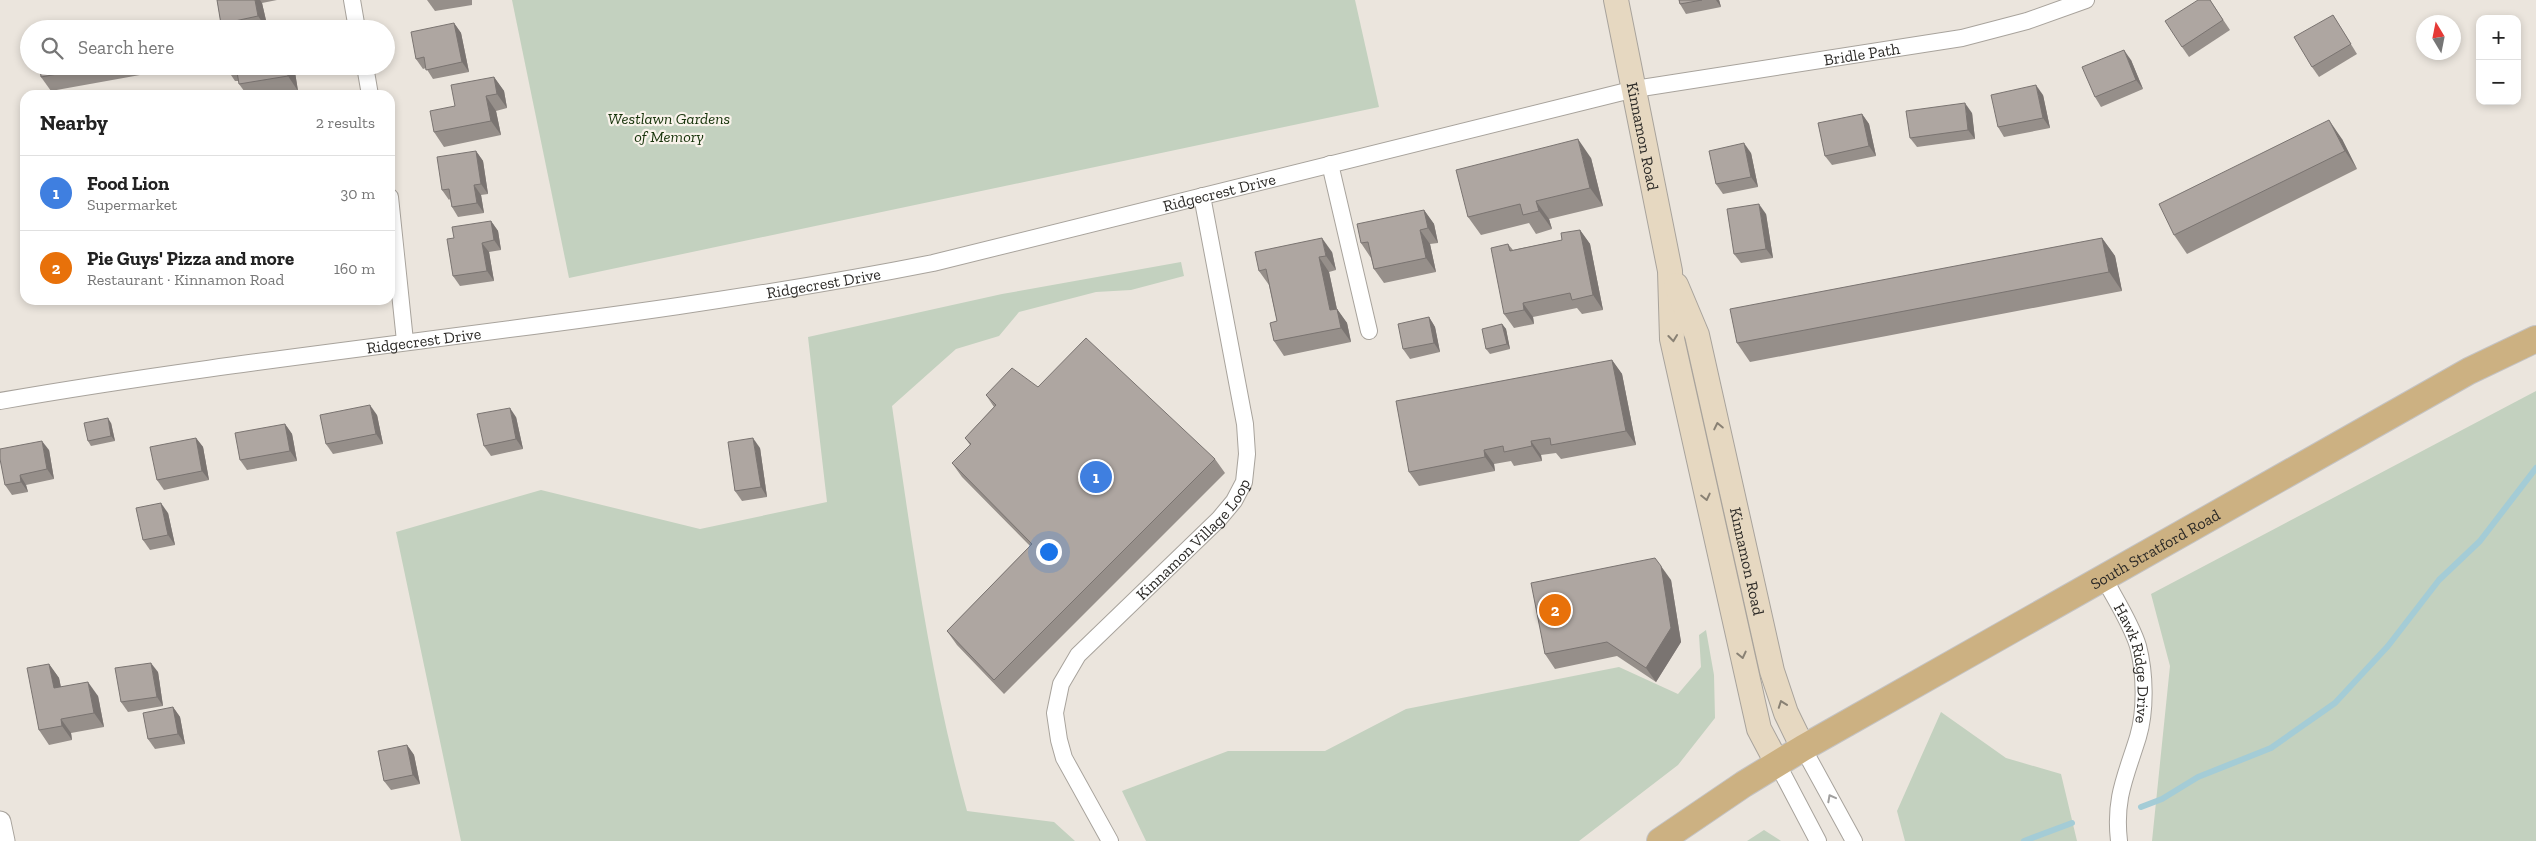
<!DOCTYPE html>
<meta charset="utf-8">
<style>
body{margin:0;font-family:"Zilla Slab",serif;background:#f6f6f6;color:#222}
.controls{position:absolute;right:15px;top:15px;display:grid;overflow:hidden;border-radius:10px;box-shadow:0 2px 8px #0003}
.controls button{width:45px;height:45px;display:grid;place-items:center;padding:0;border:0;border-bottom:1px solid #e0e0e0;background:#fff;color:#222;font:25px sans-serif}
.compass{position:absolute;left:2416px;top:15px;width:45px;height:45px;border-radius:50%;background:#fff;box-shadow:0 2px 8px #0003;rotate:350deg}
.you{position:absolute;left:1048px;top:551px;width:18px;height:18px;margin:-12px;border:4px solid #fff;border-radius:50%;background:#1a73e8;box-shadow:0 0 0 8px #1a73e833}
.badge{display:grid;place-items:center;width:32px;height:32px;border-radius:50%;background:#1a73e8;color:#fff;font-size:16px;font-weight:700}
.pin{position:absolute;translate:-50% -50%;border:2px solid #fff;box-shadow:0 1px 5px #0006}
.list{margin:0;padding:0;list-style:none}
h2{display:flex;justify-content:space-between;align-items:center;height:65px;margin:0;padding:0 20px;font-size:21px}
h2 small{font-size:16px;font-weight:400;color:#767676}
.list li{display:grid;grid-template-columns:32px 1fr auto;gap:15px;align-items:center;box-sizing:border-box;height:75px;padding:0 20px;border-top:1px solid #e0e0e0}
.list b{display:block;font-size:19px;white-space:nowrap}
.list p{margin:0;font-size:16px;white-space:nowrap;color:#767676}
.list em{font-size:16px;font-style:normal;color:#767676}
.icon{flex:none;width:28px;height:28px;fill:none;stroke:currentColor;stroke-width:2;stroke-linecap:round;stroke-linejoin:round}
.map{position:relative;flex:none;width:2536px;height:841px;overflow:hidden}
.search{position:absolute;background:#fff;box-shadow:0 2px 8px #0003;left:20px;top:20px;width:375px;height:55px;display:flex;align-items:center;gap:12px;box-sizing:border-box;padding:0 18px;border-radius:28px;color:#767676;font-size:19px}
.panel{position:absolute;background:#fff;box-shadow:0 2px 8px #0003;left:20px;top:90px;width:375px;height:215px;border-radius:15px}
.map>svg:first-child{display:block}
.green{fill:#c3d1bf}
.lines{fill:none;stroke-linecap:round;stroke-linejoin:round}
.stream{stroke:#a4ccd6;stroke-width:6}
.minor-casing{stroke:#a8a39c;stroke-width:18}
.tertiary-casing{stroke:#a8a39c;stroke-width:23}
.secondary-casing{stroke:#a8a39c;stroke-width:26}
.primary-casing{stroke:#c4c3c3;stroke-width:28}
.minor{stroke:#fff;stroke-width:16}
.tertiary{stroke:#fff;stroke-width:21}
.secondary{stroke:#e6d8c1;stroke-width:24}
.primary{stroke:#ccb182;stroke-width:26}
.wall{fill:#968f8a}
.shaded-wall{fill:#7a7471}
.building{fill:#aea6a1;stroke:#7a7471}
.oneway{stroke:#898174}
.oneway2{stroke:#a09f9e}
.labels{text-anchor:middle;dominant-baseline:central;stroke-width:4.5;stroke-linejoin:round;paint-order:stroke}
.street-label{font-size:16px;fill:#2c2a27;stroke:#f8f2ea}
.park-label{font-size:16px;font-style:italic;fill:#143108;stroke:#f8f2ea}
</style>
<div class="map">
<svg width="2536" height="841" viewBox="0 0 2536 841">
<rect width="100%" height="100%" fill="#ebe5dd"/>
<g class="green">
<path d="M 512,0 L 1355,0 L 1379,107 L 569,278 Z"/>
<path d="M 1181,262 L 1184,276 L 1131,290 L 1096,292 L 1019,312 L 999,336 L 956,349 L 892,406 C 912,542 930,678 967,811 L 1054,822 L 1075,841 L 461,841 L 396,532 L 541,490 L 700,529 L 827,502 L 808,337 L 1002,294 Z"/>
<path d="M 2536,391 L 2536,841 L 2152,841 L 2170,666 L 2151,594 Z"/>
<path d="M 1706,630 L 1714,675 L 1715,718 L 1678,765 L 1579,841 L 1146,841 L 1122,791 L 1228,751 L 1325,751 L 1406,709 L 1619,667 L 1678,694 L 1701,667 L 1699,635 Z"/>
<path d="M 1941,712 L 2006,758 L 2061,774 L 2077,841 L 1905,841 L 1897,811 Z"/>
<path d="M 1764,830 L 1781,841 L 1747,841 Z"/>
</g>
<g class="lines">
<g class="stream">
<path d="M 2141,807 L 2162,799 L 2198,777 L 2271,748 L 2335,703 L 2388,646 L 2439,580 L 2480,541 L 2536,468"/>
<path d="M 2024,841 L 2072,823"/>
</g>
<defs>
<g id="minor">
<path d="M 352,0 L 357,29"/>
<path d="M 365,66 L 370,95"/>
<path d="M 1330,164 L 1369,331"/>
<path d="M 390,197 L 405,341"/>
<path id="s1" d="M 0,401 C 310,347 625,324 933,263 L 1635,89 L 1962,38 L 2027,21 L 2086,0"/>
<path id="s2" d="M 2104,578 C 2115,599 2131,623 2138,646 C 2145,673 2146,710 2138,737 C 2126,776 2114,798 2119,841"/>
<path d="M 1803,748 L 1854,841"/>
<path d="M 1777,763 L 1818,841"/>
<path id="s3" d="M 1110,841 L 1064,758 L 1059,740 L 1055,713 L 1061,684 L 1078,655 L 1219,519 L 1234,501 L 1244,482 L 1247,454 L 1245,424 L 1202,196"/>
</g>
<path id="tertiary" d="M 0,822 L 4,841"/>
<g id="secondary">
<path id="s4" d="M 1616,0 L 1670,271 L 1672,339 L 1759,729 L 1777,763"/>
<path id="s5" d="M 1676,285 L 1697,335 L 1772,671 L 1786,713 L 1803,748"/>
</g>
<g id="primary">
<path id="s6" d="M 1660,841 L 1744,784 L 1803,748 L 2469,371 L 2536,339"/>
</g>
</defs>
<use href="#minor" class="minor-casing"/>
<use href="#tertiary" class="tertiary-casing"/>
<use href="#secondary" class="secondary-casing"/>
<use href="#primary" class="primary-casing"/>
<use href="#minor" class="minor"/>
<use href="#tertiary" class="tertiary"/>
<use href="#secondary" class="secondary"/>
<use href="#primary" class="primary"/>
</g>
<g class="wall">
<path d="M 217,0 L 277,0 L 262,3 L 268,29 L 225,29 L 221,24 Z"/>
<path d="M 427,0 L 472,0 L 472,5 L 435,11 Z"/>
<path d="M 1679,0 L 1719,0 L 1721,7 L 1686,14 L 1680,4 Z"/>
<path d="M 2210,0 L 2230,30 L 2189,57 L 2182,47 Z"/>
<path d="M 2333,15 L 2357,54 L 2319,77 L 2312,67 Z"/>
<path d="M 454,23 L 461,33 L 469,72 L 433,79 L 426,68 L 423,69 L 416,59 Z"/>
<path d="M 2131,60 L 2143,89 L 2101,107 L 2095,97 Z"/>
<path d="M 40,66 L 139,66 L 140,75 L 51,91 L 41,77 Z"/>
<path d="M 225,66 L 294,66 L 298,91 L 272,95 L 247,95 L 239,84 L 239,81 L 235,81 Z"/>
<path d="M 494,77 L 504,91 L 507,108 L 496,111 L 501,135 L 444,147 L 434,132 L 455,106 Z"/>
<path d="M 2043,95 L 2050,128 L 2004,137 L 1998,127 Z"/>
<path d="M 1972,113 L 1975,139 L 1917,147 L 1910,138 Z"/>
<path d="M 1862,114 L 1869,124 L 1876,156 L 1832,165 L 1825,156 Z"/>
<path d="M 2342,139 L 2357,169 L 2187,254 L 2174,235 Z"/>
<path d="M 476,151 L 483,161 L 488,194 L 481,195 L 484,213 L 458,217 L 452,207 L 450,199 L 449,200 L 442,190 Z"/>
<path d="M 1751,153 L 1758,187 L 1723,194 L 1716,184 Z"/>
<path d="M 1591,158 L 1603,206 L 1549,219 L 1552,229 L 1536,234 L 1529,223 L 1481,235 L 1468,217 Z"/>
<path d="M 1424,210 L 1434,224 L 1438,243 L 1430,244 L 1436,272 L 1384,283 L 1374,269 L 1371,258 L 1361,243 Z"/>
<path d="M 1766,214 L 1773,258 L 1741,263 L 1734,254 Z"/>
<path d="M 491,221 L 498,231 L 501,250 L 489,252 L 494,281 L 460,286 L 453,276 L 454,238 Z"/>
<path d="M 1580,230 L 1590,244 L 1603,310 L 1582,314 L 1577,308 L 1533,317 L 1534,324 L 1514,328 L 1504,314 L 1508,244 L 1513,250 L 1562,240 Z"/>
<path d="M 2102,238 L 2115,256 L 2122,291 L 1750,362 L 1737,343 Z"/>
<path d="M 1332,252 L 1336,270 L 1329,272 L 1337,309 L 1347,323 L 1351,342 L 1284,356 L 1274,341 L 1277,321 L 1269,285 L 1259,271 Z"/>
<path d="M 1429,317 L 1435,327 L 1440,352 L 1410,359 L 1403,349 Z"/>
<path d="M 1502,324 L 1506,329 L 1510,349 L 1490,354 L 1486,349 Z"/>
<path d="M 1612,360 L 1622,374 L 1636,445 L 1561,459 L 1556,453 L 1541,455 L 1542,461 L 1514,466 L 1511,461 L 1494,464 L 1495,471 L 1419,486 L 1409,472 Z"/>
<path d="M 1038,387 L 1215,459 L 1225,473 L 1004,694 L 957,645 L 947,631 L 1030,546 L 962,477 L 952,463 L 970,445 L 965,438 L 994,407 L 986,395 Z"/>
<path d="M 377,415 L 383,444 L 333,454 L 326,444 Z"/>
<path d="M 516,417 L 523,449 L 491,456 L 484,446 Z"/>
<path d="M 111,423 L 115,441 L 91,446 L 88,441 Z"/>
<path d="M 285,424 L 292,434 L 297,461 L 247,470 L 240,460 Z"/>
<path d="M 196,438 L 203,447 L 209,480 L 164,490 L 157,480 Z"/>
<path d="M 760,448 L 767,497 L 742,501 L 735,491 Z"/>
<path d="M 49,450 L 54,479 L 26,485 L 28,492 L 12,495 L 5,485 Z"/>
<path d="M 168,513 L 175,545 L 150,550 L 143,540 Z"/>
<path d="M 1671,580 L 1681,642 L 1656,682 L 1617,656 L 1555,669 L 1545,654 Z"/>
<path d="M 49,664 L 59,678 L 61,687 L 98,696 L 104,727 L 71,733 L 72,740 L 49,745 L 39,730 Z"/>
<path d="M 158,672 L 163,706 L 128,712 L 121,702 Z"/>
<path d="M 173,707 L 180,717 L 185,744 L 155,749 L 148,739 Z"/>
<path d="M 407,745 L 414,755 L 420,784 L 391,790 L 384,781 Z"/>
</g>
<g class="shaded-wall">
<path d="M 255,0 L 260,0 L 262,3 L 268,29 L 267,29 L 258,16 Z"/>
<path d="M 1716,0 L 1719,0 L 1721,7 Z"/>
<path d="M 454,23 L 461,33 L 469,72 L 462,62 Z"/>
<path d="M 2124,50 L 2131,60 L 2143,89 L 2136,80 Z"/>
<path d="M 134,66 L 139,66 L 140,75 Z"/>
<path d="M 286,66 L 294,66 L 298,91 L 288,76 Z"/>
<path d="M 494,77 L 504,91 L 507,108 L 497,94 Z"/>
<path d="M 2036,85 L 2043,95 L 2050,128 L 2043,118 Z"/>
<path d="M 486,96 L 496,111 L 501,135 L 491,121 Z"/>
<path d="M 1965,103 L 1972,113 L 1975,139 L 1968,130 Z"/>
<path d="M 1862,114 L 1869,124 L 1876,156 L 1869,146 Z"/>
<path d="M 2329,120 L 2342,139 L 2357,169 L 2345,151 Z"/>
<path d="M 1578,139 L 1591,158 L 1603,206 L 1590,188 Z"/>
<path d="M 1744,143 L 1751,153 L 1758,187 L 1751,177 Z"/>
<path d="M 476,151 L 483,161 L 488,194 L 481,184 Z"/>
<path d="M 474,185 L 481,195 L 484,213 L 477,203 Z"/>
<path d="M 1536,201 L 1549,219 L 1552,229 L 1539,211 Z"/>
<path d="M 1759,204 L 1766,214 L 1773,258 L 1766,249 Z"/>
<path d="M 1424,210 L 1434,224 L 1438,243 L 1428,228 Z"/>
<path d="M 491,221 L 498,231 L 501,250 L 494,240 Z"/>
<path d="M 1420,230 L 1430,244 L 1436,272 L 1426,258 Z"/>
<path d="M 1580,230 L 1590,244 L 1603,310 L 1593,295 Z"/>
<path d="M 1322,238 L 1332,252 L 1336,270 L 1326,256 Z"/>
<path d="M 2102,238 L 2115,256 L 2122,291 L 2109,272 Z"/>
<path d="M 482,243 L 489,252 L 494,281 L 487,271 Z"/>
<path d="M 1319,257 L 1329,272 L 1340,324 L 1330,310 Z"/>
<path d="M 1523,303 L 1533,317 L 1534,324 L 1524,310 Z"/>
<path d="M 1337,309 L 1347,323 L 1351,342 L 1341,328 Z"/>
<path d="M 1429,317 L 1435,327 L 1440,352 L 1434,343 Z"/>
<path d="M 1502,324 L 1506,329 L 1510,349 L 1507,344 Z"/>
<path d="M 1612,360 L 1622,374 L 1636,445 L 1626,431 Z"/>
<path d="M 370,405 L 377,415 L 383,444 L 376,434 Z"/>
<path d="M 510,408 L 516,417 L 523,449 L 516,439 Z"/>
<path d="M 108,418 L 111,423 L 115,441 L 111,436 Z"/>
<path d="M 285,424 L 292,434 L 297,461 L 290,451 Z"/>
<path d="M 196,438 L 203,447 L 209,480 L 202,471 Z"/>
<path d="M 753,438 L 760,448 L 767,497 L 761,487 Z"/>
<path d="M 42,441 L 49,450 L 54,479 L 47,469 Z"/>
<path d="M 1531,441 L 1541,455 L 1542,461 L 1532,446 Z"/>
<path d="M 1484,450 L 1494,464 L 1495,471 L 1485,457 Z"/>
<path d="M 20,475 L 26,485 L 28,492 L 21,482 Z"/>
<path d="M 161,503 L 168,513 L 175,545 L 168,535 Z"/>
<path d="M 1661,566 L 1671,580 L 1681,642 L 1656,682 L 1646,668 Z"/>
<path d="M 151,663 L 158,672 L 163,706 L 157,697 Z"/>
<path d="M 49,664 L 59,678 L 64,703 L 54,688 Z"/>
<path d="M 88,682 L 98,696 L 104,727 L 94,713 Z"/>
<path d="M 173,707 L 180,717 L 185,744 L 178,734 Z"/>
<path d="M 61,719 L 71,733 L 72,740 L 62,726 Z"/>
<path d="M 407,745 L 414,755 L 420,784 L 413,775 Z"/>
</g>
<g class="building">
<path d="M 217,0 L 255,0 L 258,16 L 221,24 Z"/>
<path d="M 1679,0 L 1702,0 L 1680,4 Z"/>
<path d="M 2198,0 L 2210,0 L 2223,20 L 2182,47 L 2165,21 Z"/>
<path d="M 2333,15 L 2351,44 L 2312,67 L 2294,37 Z"/>
<path d="M 454,23 L 462,62 L 426,70 L 424,57 L 416,59 L 411,32 Z"/>
<path d="M 124,27 L 125,29 L 114,29 Z"/>
<path d="M 2124,50 L 2136,80 L 2095,97 L 2082,67 Z"/>
<path d="M 40,66 L 101,66 L 41,77 Z"/>
<path d="M 236,66 L 286,66 L 288,76 L 239,84 Z"/>
<path d="M 494,77 L 497,94 L 486,96 L 491,121 L 434,132 L 430,111 L 455,106 L 451,85 Z"/>
<path d="M 2036,85 L 2043,118 L 1998,127 L 1991,95 Z"/>
<path d="M 1965,103 L 1968,130 L 1910,138 L 1906,111 Z"/>
<path d="M 1862,114 L 1869,146 L 1825,156 L 1818,123 Z"/>
<path d="M 2329,120 L 2345,151 L 2174,235 L 2159,204 Z"/>
<path d="M 1578,139 L 1590,188 L 1536,201 L 1539,211 L 1523,215 L 1520,204 L 1468,217 L 1456,170 Z"/>
<path d="M 1744,143 L 1751,177 L 1716,184 L 1709,151 Z"/>
<path d="M 476,151 L 481,184 L 474,185 L 477,203 L 452,207 L 449,189 L 442,190 L 437,157 Z"/>
<path d="M 1759,204 L 1766,249 L 1734,254 L 1727,209 Z"/>
<path d="M 1424,210 L 1428,228 L 1420,230 L 1426,258 L 1374,269 L 1368,242 L 1361,243 L 1357,224 Z"/>
<path d="M 491,221 L 494,240 L 482,243 L 487,271 L 453,276 L 447,239 L 454,238 L 452,227 Z"/>
<path d="M 1580,230 L 1593,295 L 1572,300 L 1570,293 L 1523,303 L 1524,310 L 1504,314 L 1491,248 L 1508,244 L 1510,251 L 1562,240 L 1561,233 Z"/>
<path d="M 1322,238 L 1326,256 L 1319,257 L 1330,310 L 1337,309 L 1341,328 L 1274,341 L 1270,323 L 1277,321 L 1266,269 L 1259,271 L 1255,252 Z"/>
<path d="M 2102,238 L 2109,272 L 1737,343 L 1730,309 Z"/>
<path d="M 1429,317 L 1434,343 L 1403,349 L 1398,324 Z"/>
<path d="M 1502,324 L 1507,344 L 1486,349 L 1482,329 Z"/>
<path d="M 1086,338 L 1215,459 L 994,680 L 947,631 L 1032,544 L 952,463 L 971,444 L 965,438 L 996,405 L 986,395 L 1012,368 L 1038,387 Z"/>
<path d="M 1612,360 L 1626,431 L 1551,445 L 1550,438 L 1531,441 L 1532,446 L 1504,452 L 1503,446 L 1484,450 L 1485,457 L 1409,472 L 1396,401 Z"/>
<path d="M 370,405 L 376,434 L 326,444 L 320,415 Z"/>
<path d="M 510,408 L 516,439 L 484,446 L 477,414 Z"/>
<path d="M 108,418 L 111,436 L 88,441 L 84,423 Z"/>
<path d="M 285,424 L 290,451 L 240,460 L 235,433 Z"/>
<path d="M 196,438 L 202,471 L 157,480 L 150,447 Z"/>
<path d="M 753,438 L 761,487 L 735,491 L 728,442 Z"/>
<path d="M 42,441 L 47,469 L 20,475 L 21,482 L 5,485 L 0,459 L 0,449 Z"/>
<path d="M 161,503 L 168,535 L 143,540 L 136,508 Z"/>
<path d="M 1655,558 L 1661,566 L 1671,628 L 1646,668 L 1607,642 L 1545,654 L 1531,583 Z"/>
<path d="M 151,663 L 157,697 L 121,702 L 115,668 Z"/>
<path d="M 49,664 L 54,688 L 88,682 L 94,713 L 61,719 L 62,726 L 39,730 L 27,668 Z"/>
<path d="M 173,707 L 178,734 L 148,739 L 143,713 Z"/>
<path d="M 407,745 L 413,775 L 384,781 L 378,751 Z"/>
</g>
<defs><path id="oneway-chevron" d="M-2-3.5L2.5 0L-2 3.5" fill="none" stroke-width="1.6" stroke-linecap="round" stroke-linejoin="round" transform="scale(1.25)"/></defs>
<g class="oneway">
<use href="#oneway-chevron" transform="translate(1673 338) rotate(84)"/>
<use href="#oneway-chevron" transform="translate(1718 426) rotate(-102)"/>
<use href="#oneway-chevron" transform="translate(1706 497) rotate(77)"/>
<use href="#oneway-chevron" transform="translate(1742 655) rotate(77)"/>
<use href="#oneway-chevron" transform="translate(1782 704) rotate(-110)"/>
</g>
<use class="oneway2" href="#oneway-chevron" transform="translate(1831 798) rotate(-118)"/>
<g class="labels">
<g class="street-label">
<text stroke="none"><textPath href="#s1" startOffset="1896">Bridle Path</textPath></text>
<text stroke="none"><textPath href="#s4" startOffset="139">Kinnamon Road</textPath></text>
<text stroke="none"><textPath href="#s1" startOffset="1238">Ridgecrest Drive</textPath></text>
<text stroke="none"><textPath href="#s1" startOffset="832">Ridgecrest Drive</textPath></text>
<text stroke="none"><textPath href="#s1" startOffset="428">Ridgecrest Drive</textPath></text>
<text stroke="none"><textPath href="#s3" startOffset="368">Kinnamon Village Loop</textPath></text>
<text stroke="none"><textPath href="#s6" startOffset="575">South Stratford Road</textPath></text>
<text stroke="none"><textPath href="#s5" startOffset="286">Kinnamon Road</textPath></text>
<text stroke="none"><textPath href="#s2" startOffset="92">Hawk Ridge Drive</textPath></text>
</g>
<g class="park-label">
<text x="669" y="118">Westlawn Gardens<tspan x="669" dy="18">of Memory</tspan></text>
</g>
</g>
</svg>
<div class="controls">
<button>+</button>
<button>−</button>
</div>
<svg class="compass" viewBox="-18 -18 36 36"><path d="M0-13l5 13h-10z" fill="#e53935"/><path d="M0 13l5-13h-10z" fill="#767676"/></svg>
<div class="you"></div>
<div class="pin badge" style="left:1096px;top:477px;background:#3f7fe0">1</div>
<div class="pin badge" style="left:1555px;top:610px;background:#e8710a">2</div>
<div class="search"><svg class="icon" aria-label="search" viewBox="0 0 24 24"><circle cx="10" cy="10" r="6"/><path d="M15 15l6 6"/></svg>Search here</div>
<section class="panel">
<h2>Nearby<small>2 results</small></h2>
<ul class="list">
<li><span class="badge" style="background:#3f7fe0">1</span><div><b>Food Lion</b><p>Supermarket</p></div><em>30 m</em></li>
<li><span class="badge" style="background:#e8710a">2</span><div><b>Pie Guys' Pizza and more</b><p>Restaurant · Kinnamon Road</p></div><em>160 m</em></li>
</ul>
</section>
</div>
